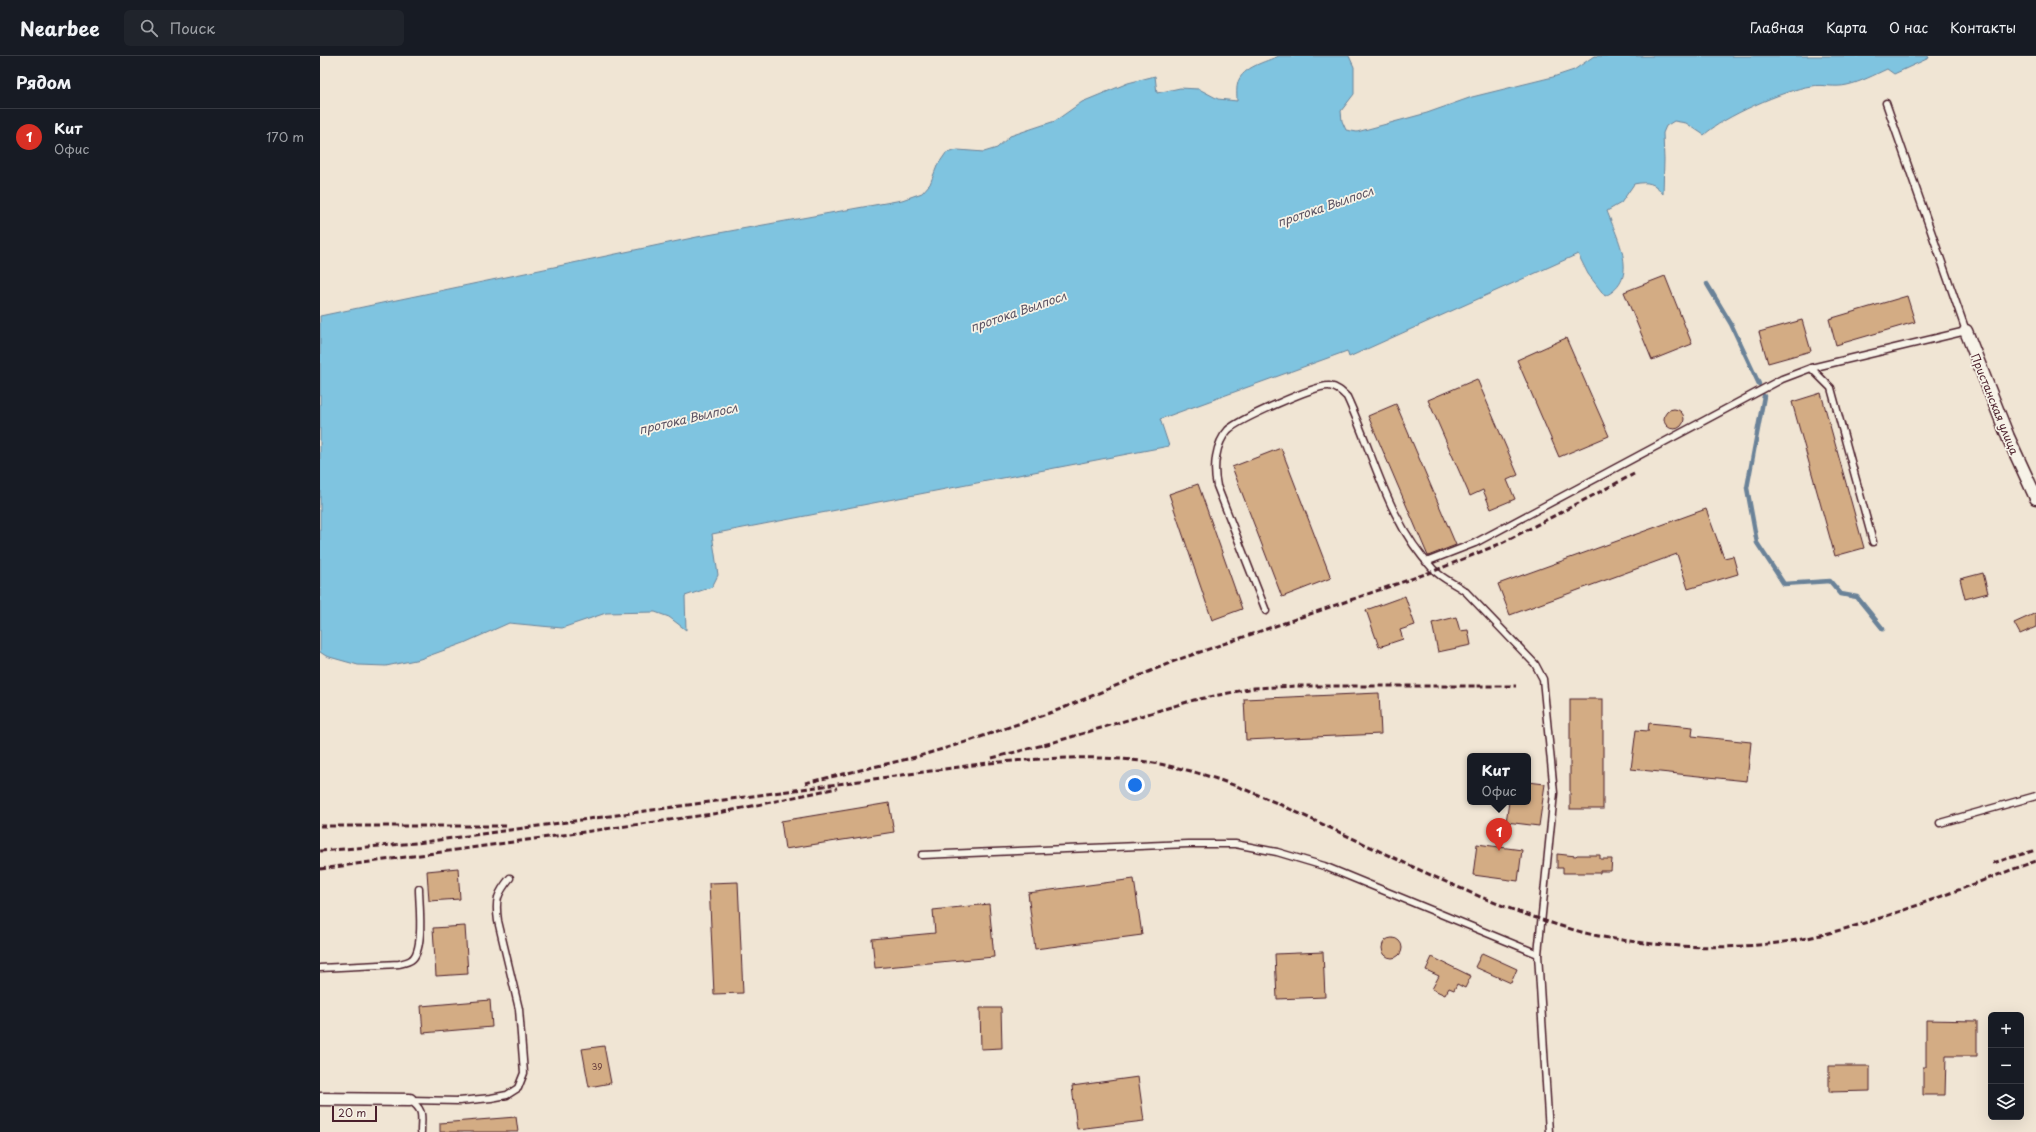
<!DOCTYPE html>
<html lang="ru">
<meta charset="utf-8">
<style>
body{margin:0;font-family:"Playpen Sans",sans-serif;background:#20242c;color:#f1f3f6}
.controls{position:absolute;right:12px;bottom:12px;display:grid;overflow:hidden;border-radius:6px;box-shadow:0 4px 16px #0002}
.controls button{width:36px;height:36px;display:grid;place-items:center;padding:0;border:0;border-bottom:1px solid #363941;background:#171b24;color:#f1f3f6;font:20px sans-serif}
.scale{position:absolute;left:12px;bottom:10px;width:45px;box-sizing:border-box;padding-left:4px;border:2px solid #4a1f2b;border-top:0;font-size:11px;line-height:14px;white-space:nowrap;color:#4a1f2b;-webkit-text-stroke:3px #f7f3e8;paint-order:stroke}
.you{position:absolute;left:815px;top:729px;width:14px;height:14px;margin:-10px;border:3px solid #fff;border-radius:50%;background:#1a73e8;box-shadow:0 0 0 6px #1a73e833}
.badge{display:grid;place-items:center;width:26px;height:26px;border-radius:50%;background:#d93025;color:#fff;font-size:13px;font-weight:700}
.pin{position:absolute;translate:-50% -33px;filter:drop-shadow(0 1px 2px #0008)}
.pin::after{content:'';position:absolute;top:21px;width:14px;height:12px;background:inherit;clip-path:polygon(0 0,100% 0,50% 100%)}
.popup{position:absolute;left:1147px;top:697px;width:64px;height:52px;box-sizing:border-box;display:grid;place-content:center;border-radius:6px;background:#171b24;filter:drop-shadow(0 1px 3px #0005);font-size:13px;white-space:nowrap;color:#9ea1a6}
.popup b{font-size:15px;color:#f1f3f6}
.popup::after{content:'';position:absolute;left:50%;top:100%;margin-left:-8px;border:8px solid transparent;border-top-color:#171b24}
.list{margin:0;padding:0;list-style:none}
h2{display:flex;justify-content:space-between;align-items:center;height:52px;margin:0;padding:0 16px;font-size:17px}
h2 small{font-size:13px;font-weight:400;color:#9ea1a6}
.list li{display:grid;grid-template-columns:26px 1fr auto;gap:12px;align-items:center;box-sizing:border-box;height:56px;padding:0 16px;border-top:1px solid #363941}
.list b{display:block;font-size:15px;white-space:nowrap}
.list p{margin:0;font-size:13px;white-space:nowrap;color:#9ea1a6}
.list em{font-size:13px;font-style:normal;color:#9ea1a6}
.icon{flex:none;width:22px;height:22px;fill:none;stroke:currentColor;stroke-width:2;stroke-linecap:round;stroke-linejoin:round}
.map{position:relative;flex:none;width:1716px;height:1076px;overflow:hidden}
header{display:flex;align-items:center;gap:24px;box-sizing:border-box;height:56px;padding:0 20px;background:#171b24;border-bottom:1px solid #363941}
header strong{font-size:19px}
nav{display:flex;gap:22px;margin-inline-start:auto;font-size:14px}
.search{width:280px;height:36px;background:#20242c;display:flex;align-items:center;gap:10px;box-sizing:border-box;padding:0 14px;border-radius:6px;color:#9ea1a6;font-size:15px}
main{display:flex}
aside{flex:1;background:#171b24}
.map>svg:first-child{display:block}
.water{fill:#7fc4e0;stroke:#6a8298}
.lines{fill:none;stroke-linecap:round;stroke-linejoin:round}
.stream{stroke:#6a8298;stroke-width:4.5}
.building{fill:#d3ac84;stroke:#4a1f2b}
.lane-casing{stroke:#4a1f2b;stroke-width:9}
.street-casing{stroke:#4a1f2b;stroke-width:15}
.lane{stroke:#f7f3e8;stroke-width:6}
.street{stroke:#f7f3e8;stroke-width:12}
.rail{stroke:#4a1f2b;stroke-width:3;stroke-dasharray:6 3;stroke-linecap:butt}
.labels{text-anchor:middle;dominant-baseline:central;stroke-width:3.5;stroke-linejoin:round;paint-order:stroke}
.number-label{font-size:9px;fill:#6c4241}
.street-label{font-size:11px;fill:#4a1f2b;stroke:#f7f3e8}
.water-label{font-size:12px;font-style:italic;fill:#5a5161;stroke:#f7f3e8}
</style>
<header>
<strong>Nearbee</strong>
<div class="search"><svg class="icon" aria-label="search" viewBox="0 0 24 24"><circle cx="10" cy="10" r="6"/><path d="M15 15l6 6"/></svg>Поиск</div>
<nav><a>Главная</a><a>Карта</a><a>О нас</a><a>Контакты</a></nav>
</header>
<main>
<aside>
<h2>Рядом<small></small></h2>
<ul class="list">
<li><span class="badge">1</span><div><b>Кит</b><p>Офис</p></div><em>170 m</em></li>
</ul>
</aside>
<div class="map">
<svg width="1716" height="1076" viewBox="0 0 1716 1076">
<rect width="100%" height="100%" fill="#f0e5d4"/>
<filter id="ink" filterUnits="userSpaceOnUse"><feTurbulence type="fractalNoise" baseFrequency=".025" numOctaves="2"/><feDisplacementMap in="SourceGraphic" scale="8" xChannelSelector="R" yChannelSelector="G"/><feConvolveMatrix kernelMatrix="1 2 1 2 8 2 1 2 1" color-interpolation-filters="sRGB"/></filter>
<g filter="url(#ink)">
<path class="water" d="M 959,0 L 1029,0 L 1034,11 L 1034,38 L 1021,55 L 1022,65 L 1026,74 L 1037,76 L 1107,57 L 1152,41 L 1233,21 L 1254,14 L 1274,0 L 1608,0 L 1609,2 L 1574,18 L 1567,13 C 1554,19 1541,26 1527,29 C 1515,32 1503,28 1491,30 C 1464,34 1403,61 1384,79 L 1366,67 L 1354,65 L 1346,70 L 1343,77 L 1344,104 L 1343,138 C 1335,127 1328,125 1314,128 L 1301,147 L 1287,155 C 1297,182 1321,223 1285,240 L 1268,218 L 1258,198 L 1029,301 L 1027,295 L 840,363 L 849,390 L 392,478 L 398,519 L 392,531 L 365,540 L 366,574 L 349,561 L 335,556 L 286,557 L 242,572 L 189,567 L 144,587 L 100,603 L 66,610 L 38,609 L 6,600 L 0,596 L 0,260 L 377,181 L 582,144 L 602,137 L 610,128 L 617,110 L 626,97 L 638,94 L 664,96 L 677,92 L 690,80 L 735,65 L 762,46 L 808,27 L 835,20 L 837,37 L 860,32 L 879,33 L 898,43 L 917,45 C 917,39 916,32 918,26 C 923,11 945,6 959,0 Z"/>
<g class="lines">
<g class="stream">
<path d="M 1387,228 L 1411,268 L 1439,328"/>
<path d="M 1444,340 L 1427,432 L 1437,487 L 1464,528 L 1510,525 L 1521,538 L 1537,541 L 1563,573"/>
</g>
</g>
<g class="building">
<path d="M 1345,220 L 1372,288 L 1332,304 L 1304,236 Z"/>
<path d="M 1587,240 L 1595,266 L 1516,289 L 1509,263 Z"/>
<path d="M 1482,264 L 1491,295 L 1448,307 L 1439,276 Z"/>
<path d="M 1246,282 L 1289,380 L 1239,401 L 1197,304 Z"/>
<path d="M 1157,323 L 1198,419 L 1187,424 L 1195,443 L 1171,453 L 1163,434 L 1150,440 L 1108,344 Z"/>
<path d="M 1501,337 L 1544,492 L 1515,500 L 1472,346 Z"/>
<path d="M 1076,348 L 1136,489 L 1108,500 L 1048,360 Z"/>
<circle cx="1354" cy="363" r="10"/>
<path d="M 961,392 L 1011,522 L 962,541 L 912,411 Z"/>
<path d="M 878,428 L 922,553 L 892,564 L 849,438 Z"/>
<path d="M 1386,453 L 1404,502 L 1413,500 L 1418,518 L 1368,533 L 1357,498 L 1190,559 L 1178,528 Z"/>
<path d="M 1663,517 L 1668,537 L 1645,543 L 1640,523 Z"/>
<path d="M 1085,540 L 1095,569 L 1080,574 L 1083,583 L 1059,591 L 1046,554 Z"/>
<path d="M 1716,557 L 1716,571 L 1700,578 L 1694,567 Z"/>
<path d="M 1136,561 L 1140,575 L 1148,574 L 1151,589 L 1118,596 L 1112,567 Z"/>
<path d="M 1059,637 L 1061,678 L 926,684 L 924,643 Z"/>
<rect x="1250" y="643" width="33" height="110"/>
<path d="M 1329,667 L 1373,671 L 1372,680 L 1431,686 L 1427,725 L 1311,713 L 1316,674 L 1328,675 Z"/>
<path d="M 1208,726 L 1225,728 L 1219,770 L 1186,766 L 1189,746 L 1208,746 Z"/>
<path d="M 569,747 L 574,776 L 465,793 L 461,765 Z"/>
<path d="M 1157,788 L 1202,794 L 1198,825 L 1153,819 Z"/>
<path d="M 1237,798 L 1256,800 L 1257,799 L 1280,799 L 1280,803 L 1292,803 L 1291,815 L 1280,815 L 1280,817 L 1243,817 L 1243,812 L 1237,812 Z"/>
<path d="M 138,812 L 140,843 L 109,845 L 107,815 Z"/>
<path d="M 814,823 L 822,879 L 715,893 L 708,837 Z"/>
<path d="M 418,826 L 423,937 L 394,938 L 389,827 Z"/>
<path d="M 669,848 L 674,901 L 555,912 L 552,883 L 615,877 L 613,854 Z"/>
<path d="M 145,870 L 148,918 L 116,920 L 113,872 Z"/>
<circle cx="1072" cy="892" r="10"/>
<path d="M 1003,896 L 1005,941 L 957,943 L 955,898 Z"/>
<path d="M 1162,897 L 1197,913 L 1191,927 L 1155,911 Z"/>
<path d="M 1112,901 L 1151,920 L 1145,932 L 1137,928 L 1134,934 L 1129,932 L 1125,939 L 1112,933 L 1119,920 L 1106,914 Z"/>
<path d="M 170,944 L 172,971 L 103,977 L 101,950 Z"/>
<path d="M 660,952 L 681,952 L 682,992 L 661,993 Z"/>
<path d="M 1606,964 L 1657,965 L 1657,1000 L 1626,1000 L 1625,1039 L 1603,1039 L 1603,1011 L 1606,1011 Z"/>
<path d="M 284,990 L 291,1027 L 269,1031 L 262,993 Z"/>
<path d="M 1509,1010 L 1550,1010 L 1550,1035 L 1509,1036 Z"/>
<path d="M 818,1021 L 824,1065 L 757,1073 L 752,1030 Z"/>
<path d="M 196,1061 L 198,1076 L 120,1076 L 120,1067 Z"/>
</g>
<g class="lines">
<defs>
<g id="lane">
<path d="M 1491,312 L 1646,275 L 1566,47"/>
<path d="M 1106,506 L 1155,487 L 1462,323 L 1491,312 L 1511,332 L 1553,486"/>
<path d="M 946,555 L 897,430 C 893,412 895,388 908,374 C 918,364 995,329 1009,330 C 1017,331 1022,336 1027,341 C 1054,399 1068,466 1113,513 C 1123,524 1135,527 1146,536 L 1215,608 L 1223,623 L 1234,737 L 1218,898"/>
<path d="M 1620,767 L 1716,740"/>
<path d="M 602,799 L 868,788 L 915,788 L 957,796 L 1004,810 L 1218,898 L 1229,1076"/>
<path d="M 0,912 L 79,908 C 83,907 88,906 91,904 C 105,895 99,848 99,833"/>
<path d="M 90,1044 L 139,1045 L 171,1042 L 187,1039 L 198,1032 L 204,1017 L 199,953 L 178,865 C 175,844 177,838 190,822"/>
<path d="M 90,1044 C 105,1055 101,1060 101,1076"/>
</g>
<g id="street">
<path d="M 1646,275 L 1688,381 L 1716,442"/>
<path d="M 0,1043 L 90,1044"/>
</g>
</defs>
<use href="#lane" class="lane-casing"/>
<use href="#street" class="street-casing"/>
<use href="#lane" class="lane"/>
<use href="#street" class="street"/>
<g class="rail">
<path d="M 672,702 L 731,687 L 874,644 L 934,632 L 977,630 L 1196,630"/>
<path d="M 485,727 L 596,701 L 649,685 L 741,653 L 857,604 L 1114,515 L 1182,487 L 1314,418"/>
<path d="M 0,770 L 186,770"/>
<path d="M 0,795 L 97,787 L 668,707 C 727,702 791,697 849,710 C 899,720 947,742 993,764 C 1061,795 1129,830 1199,856 C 1228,866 1259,877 1289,882 C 1355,893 1426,895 1492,881 C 1569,864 1642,831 1716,805"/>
<path d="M 1673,807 L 1716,794"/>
<path d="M 0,813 L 399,757 L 517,732"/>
</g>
</g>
</g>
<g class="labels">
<g class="number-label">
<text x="277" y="1010">39</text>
</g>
<g class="street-label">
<text transform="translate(1675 348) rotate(68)">Пристанская улица</text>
</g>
<g class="water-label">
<text transform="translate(1005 150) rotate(-19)">протока Вылпосл</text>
<text transform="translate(698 255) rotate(-19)">протока Вылпосл</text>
<text transform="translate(368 362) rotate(-13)">протока Вылпосл</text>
</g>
</g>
</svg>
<div class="controls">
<button>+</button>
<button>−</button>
<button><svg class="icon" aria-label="layers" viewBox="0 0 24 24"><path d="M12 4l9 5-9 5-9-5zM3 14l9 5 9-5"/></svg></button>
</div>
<div class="scale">20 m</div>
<div class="you"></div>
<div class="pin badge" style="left:1179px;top:795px">1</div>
<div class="popup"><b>Кит</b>Офис</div>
</div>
</main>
